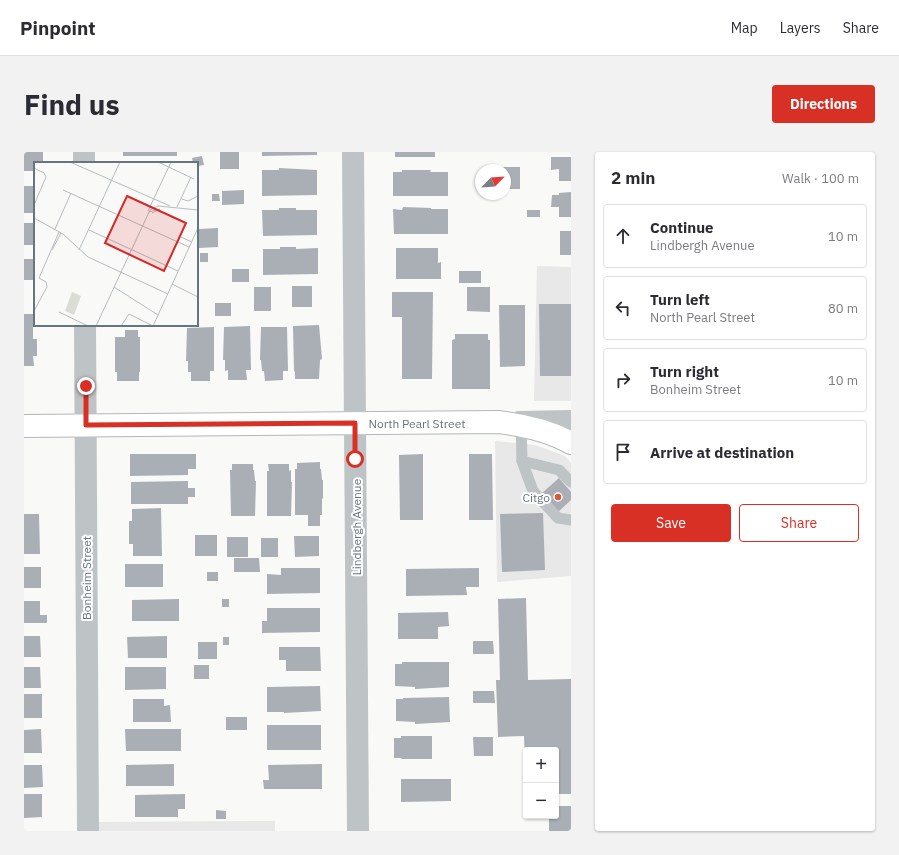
<!DOCTYPE html>
<meta charset="utf-8">
<style>
body{margin:0;font-family:"IBM Plex Sans",sans-serif;background:#f2f2f3;color:#2b2b33}
.controls{position:absolute;right:12px;bottom:12px;display:grid;overflow:hidden;border-radius:4px;box-shadow:0 1px 3px #0004}
.controls button{width:36px;height:36px;display:grid;place-items:center;padding:0;border:0;border-bottom:1px solid #e1e1e2;background:#fff;color:#2b2b33;font:20px sans-serif}
.compass{position:absolute;left:451px;top:12px;width:36px;height:36px;border-radius:50%;background:#fff;box-shadow:0 1px 3px #0004;rotate:65deg}
.stop{position:absolute;width:12px;height:12px;margin:-9px;border:3px solid #d93025;border-radius:50%;background:#fff}
.stop.end{background:#d93025;border-color:#fff;box-shadow:0 1px 4px #0008}
.list{margin:0;padding:0;list-style:none}
h2{display:flex;justify-content:space-between;align-items:center;height:52px;margin:0;padding:0 16px;font-size:17px}
h2 small{font-size:13px;font-weight:400;color:#7c7c81}
.list li{display:grid;grid-template-columns:26px 1fr auto;gap:12px;align-items:center;box-sizing:border-box;height:64px;margin:0 8px 8px;padding:0 8px;border:1px solid #e1e1e2;border-radius:4px}
.list b{display:block;font-size:15px;white-space:nowrap}
.list p{margin:0;font-size:13px;white-space:nowrap;color:#7c7c81}
.list em{font-size:13px;font-style:normal;color:#7c7c81}
.actions{display:flex;gap:8px;padding:12px 16px}
.actions a{flex:1;padding:9px 0;border:1px solid #d93025;border-radius:4px;text-align:center;font-size:14px;color:#d93025}
.actions .main{background:#d93025;color:#fff}
.icon{flex:none;width:22px;height:22px;fill:none;stroke:currentColor;stroke-width:2;stroke-linecap:round;stroke-linejoin:round}
.map{position:relative;flex:none;width:547px;height:679px;overflow:hidden;border-radius:4px}
header{display:flex;align-items:center;gap:24px;box-sizing:border-box;height:56px;padding:0 20px;background:#fff;border-bottom:1px solid #e1e1e2}
header strong{font-size:19px}
nav{display:flex;gap:22px;margin-inline-start:auto;font-size:14px}
.intro{display:flex;align-items:center;justify-content:space-between;box-sizing:border-box;height:96px;padding:0 24px}
h1{margin:0;font-size:28px}
.button{padding:10px 18px;border-radius:4px;background:#d93025;color:#fff;font-size:14px;font-weight:700}
main{display:flex;gap:24px;padding:0 24px}
aside{flex:1;background:#fff;border-radius:4px;box-shadow:0 1px 3px #0004}
.map>svg:first-child{display:block}
.built{fill:#e7e8e7}
.building{fill:#a9afb5}
.lines{fill:none;stroke-linecap:round;stroke-linejoin:round}
.primary-casing{stroke:#b2b7bb;stroke-width:24}
.service{stroke:#bec3c6;stroke-width:11}
.minor{stroke:#bec3c6;stroke-width:22}
.primary{stroke:#fff;stroke-width:22}
.route{stroke:#d93025;stroke-width:5}
.poi-dot{fill:#d35c3c;stroke:#fff;stroke-width:1.5}
.labels{text-anchor:middle;dominant-baseline:central;stroke-width:4;stroke-linejoin:round;paint-order:stroke}
.street-label{font-size:12px;fill:#66757f;stroke:#fff}
.poi-label{font-size:12px;fill:#66757f;stroke:#fff;text-anchor:end}
.inset-road{fill:none;stroke:#b5bcc0;stroke-width:1}
.view{fill:#d62828;fill-opacity:0.15;stroke:#d62828;stroke-width:2}
.inset-edge{fill:none;stroke:#66757f;stroke-width:2}
</style>
<header>
<strong>Pinpoint</strong>
<nav><a>Map</a><a>Layers</a><a>Share</a></nav>
</header>
<div class="intro"><h1>Find us</h1><a class="button">Directions</a></div>
<main>
<div class="map">
<svg width="547" height="679" viewBox="0 0 547 679">
<rect width="100%" height="100%" fill="#f9f9f7"/>
<g class="built">
<path d="M 513,114 L 547,115 L 547,249 L 510,249 Z"/>
<path d="M 471,289 L 511,293 L 541,304 L 547,311 L 547,424 L 473,430 Z"/>
<path d="M 251,669 L 251,679 L 74,679 L 74,670 Z"/>
</g>
<g class="building">
<path d="M 0,0 L 19,0 L 19,11 L 11,11 L 11,19 L 0,19 Z"/>
<rect x="99" y="0" width="54" height="4"/>
<rect x="196" y="0" width="19" height="17"/>
<path d="M 238,0 L 293,0 L 293,3 L 238,4 Z"/>
<rect x="371" y="0" width="40" height="5"/>
<path d="M 178,4 L 180,13 L 173,14 L 173,11 L 169,11 L 168,6 Z"/>
<path d="M 527,5 L 547,5 L 547,29 L 535,29 L 535,17 L 527,18 Z"/>
<path d="M 471,15 L 496,15 L 496,37 L 481,37 L 481,18 L 471,18 Z"/>
<path d="M 255,16 L 293,18 L 293,43 L 238,44 L 238,18 L 255,18 Z"/>
<path d="M 378,18 L 407,18 L 406,20 L 424,20 L 424,44 L 369,44 L 369,20 L 378,20 Z"/>
<rect x="0" y="34" width="11" height="27"/>
<path d="M 220,38 L 220,52 L 198,53 L 198,39 Z"/>
<path d="M 547,40 L 547,65 L 535,65 L 535,55 L 527,55 L 528,43 L 535,43 L 535,41 Z"/>
<path d="M 188,42 L 195,42 L 196,49 L 188,49 Z"/>
<path d="M 379,55 L 407,56 L 407,57 L 424,57 L 424,82 L 370,82 L 369,57 L 378,58 Z"/>
<path d="M 255,56 L 272,56 L 272,58 L 293,58 L 293,83 L 239,84 L 238,58 L 255,58 Z"/>
<rect x="503" y="58" width="13" height="7"/>
<rect x="0" y="71" width="11" height="22"/>
<path d="M 194,76 L 194,95 L 175,96 L 175,77 Z"/>
<rect x="536" y="79" width="11" height="24"/>
<path d="M 256,95 L 272,95 L 272,97 L 294,96 L 294,122 L 239,123 L 239,97 L 256,97 Z"/>
<path d="M 372,96 L 414,96 L 414,111 L 417,110 L 417,127 L 372,127 Z"/>
<rect x="176" y="101" width="8" height="9"/>
<rect x="0" y="107" width="11" height="21"/>
<rect x="208" y="117" width="17" height="13"/>
<rect x="435" y="119" width="22" height="12"/>
<rect x="268" y="134" width="20" height="21"/>
<rect x="230" y="135" width="17" height="24"/>
<path d="M 443,135 L 466,135 L 466,160 L 443,159 Z"/>
<path d="M 368,140 L 409,140 L 408,227 L 378,227 L 378,165 L 368,165 Z"/>
<rect x="191" y="151" width="16" height="13"/>
<path d="M 515,152 L 547,152 L 547,224 L 516,224 Z"/>
<path d="M 475,153 L 501,153 L 501,214 L 476,215 Z"/>
<path d="M 0,162 L 9,162 L 9,187 L 13,187 L 13,204 L 9,204 L 10,214 L 0,214 Z"/>
<path d="M 295,173 L 298,207 L 296,208 L 295,227 L 271,227 L 271,220 L 270,219 L 269,174 Z"/>
<path d="M 226,174 L 227,218 L 222,218 L 223,228 L 204,228 L 204,218 L 201,219 L 201,208 L 199,208 L 200,175 Z"/>
<path d="M 190,175 L 190,219 L 186,219 L 186,229 L 167,229 L 167,220 L 164,220 L 164,209 L 162,209 L 163,176 Z"/>
<path d="M 237,175 L 263,175 L 264,219 L 259,219 L 259,228 L 241,229 L 240,219 L 238,219 L 237,208 L 236,208 Z"/>
<path d="M 101,178 L 114,178 L 114,185 L 116,185 L 116,220 L 115,220 L 115,229 L 93,229 L 93,220 L 91,220 L 91,185 L 101,185 Z"/>
<path d="M 431,182 L 464,182 L 464,188 L 466,188 L 466,237 L 428,237 L 428,188 L 431,187 Z"/>
<path d="M 106,302 L 172,302 L 172,317 L 164,317 L 164,323 L 106,324 Z"/>
<path d="M 399,302 L 399,368 L 376,368 L 375,303 Z"/>
<path d="M 445,302 L 468,302 L 469,368 L 445,368 Z"/>
<path d="M 296,310 L 296,317 L 297,317 L 298,328 L 299,328 L 299,347 L 298,346 L 298,363 L 296,363 L 296,374 L 284,374 L 284,363 L 271,363 L 271,317 L 273,317 L 273,311 Z"/>
<path d="M 208,312 L 229,312 L 229,318 L 230,318 L 231,329 L 232,329 L 231,364 L 207,364 L 206,318 L 208,318 Z"/>
<path d="M 244,312 L 265,312 L 265,319 L 267,318 L 267,330 L 268,330 L 267,364 L 243,364 L 243,319 L 245,319 Z"/>
<path d="M 535,326 L 547,340 L 547,348 L 534,360 L 517,342 Z"/>
<path d="M 164,329 L 164,336 L 171,336 L 171,345 L 164,345 L 164,352 L 107,352 L 107,330 Z"/>
<path d="M 137,356 L 138,404 L 109,404 L 109,392 L 105,392 L 105,369 L 108,369 L 108,357 Z"/>
<path d="M 519,361 L 521,418 L 478,420 L 476,362 Z"/>
<path d="M 0,362 L 15,362 L 16,402 L 0,402 Z"/>
<rect x="171" y="383" width="22" height="21"/>
<path d="M 270,384 L 295,384 L 295,404 L 271,405 Z"/>
<rect x="203" y="385" width="21" height="20"/>
<rect x="237" y="386" width="17" height="19"/>
<path d="M 210,406 L 235,406 L 236,420 L 210,420 Z"/>
<rect x="101" y="412" width="38" height="23"/>
<rect x="0" y="415" width="17" height="21"/>
<path d="M 257,416 L 296,416 L 296,441 L 243,442 L 243,422 L 257,423 Z"/>
<path d="M 455,416 L 455,435 L 442,435 L 443,443 L 382,444 L 382,417 Z"/>
<rect x="183" y="420" width="11" height="9"/>
<path d="M 502,446 L 504,528 L 547,527 L 547,642 L 532,642 L 532,598 L 502,598 L 502,610 L 501,610 L 500,584 L 474,585 L 472,528 L 476,528 L 474,447 Z"/>
<path d="M 155,447 L 155,469 L 108,469 L 108,448 Z"/>
<rect x="198" y="447" width="7" height="8"/>
<path d="M 0,449 L 16,449 L 16,463 L 23,463 L 23,471 L 0,471 Z"/>
<path d="M 243,456 L 296,456 L 296,480 L 238,481 L 238,469 L 243,469 Z"/>
<path d="M 424,460 L 425,474 L 414,475 L 414,487 L 374,487 L 374,461 Z"/>
<path d="M 0,484 L 16,484 L 17,505 L 0,505 Z"/>
<path d="M 143,484 L 143,506 L 104,506 L 103,485 Z"/>
<rect x="199" y="485" width="6" height="8"/>
<path d="M 449,489 L 469,489 L 470,502 L 449,502 Z"/>
<rect x="174" y="490" width="19" height="17"/>
<path d="M 255,495 L 296,495 L 297,519 L 262,519 L 262,508 L 255,508 Z"/>
<path d="M 378,510 L 425,510 L 425,535 L 391,537 L 391,535 L 371,534 L 371,512 L 378,512 Z"/>
<rect x="170" y="513" width="15" height="14"/>
<path d="M 0,515 L 16,515 L 17,536 L 0,536 Z"/>
<path d="M 101,515 L 142,515 L 142,537 L 101,538 Z"/>
<path d="M 296,534 L 297,559 L 260,561 L 260,560 L 243,560 L 243,535 Z"/>
<path d="M 449,539 L 470,539 L 471,551 L 449,551 Z"/>
<rect x="0" y="542" width="18" height="24"/>
<path d="M 425,545 L 426,570 L 391,572 L 391,570 L 372,569 L 372,547 L 379,547 L 379,546 Z"/>
<path d="M 109,547 L 140,547 L 140,554 L 146,553 L 147,570 L 109,570 Z"/>
<rect x="202" y="565" width="21" height="13"/>
<rect x="243" y="573" width="54" height="25"/>
<path d="M 17,577 L 18,601 L 0,601 L 0,578 Z"/>
<path d="M 101,577 L 157,577 L 157,599 L 102,599 Z"/>
<path d="M 377,584 L 408,584 L 408,607 L 377,607 L 378,606 L 370,606 L 370,586 L 377,586 Z"/>
<path d="M 449,585 L 469,585 L 469,604 L 450,604 Z"/>
<path d="M 150,612 L 150,634 L 102,634 L 102,613 Z"/>
<path d="M 298,612 L 298,637 L 240,637 L 239,628 L 245,628 L 244,613 Z"/>
<path d="M 0,613 L 18,613 L 19,635 L 0,636 Z"/>
<path d="M 377,627 L 427,627 L 427,649 L 377,650 Z"/>
<path d="M 0,642 L 18,642 L 18,665 L 0,666 Z"/>
<path d="M 161,642 L 161,657 L 154,657 L 154,665 L 111,665 L 111,643 Z"/>
<path d="M 532,654 L 547,654 L 547,679 L 525,679 L 525,664 L 532,664 Z"/>
<path d="M 192,658 L 202,659 L 202,667 L 192,667 Z"/>
</g>
<g class="lines">
<defs>
<path id="primary" d="M 0,274 L 474,270 C 500,273 524,278 547,291"/>
</defs>
<use href="#primary" class="primary-casing"/>
<g class="service">
<path d="M 497,272 L 498,309 L 509,339 L 534,366 L 547,368"/>
<path d="M 498,309 L 535,318 L 547,330"/>
</g>
<g class="minor">
<path d="M 60,0 L 60,11"/>
<path d="M 329,0 L 334,679"/>
<path d="M 61,173 L 64,679"/>
<path d="M 495,270 L 547,269"/>
</g>
<use href="#primary" class="primary"/>
</g>
<g class="lines">
<path class="route" d="M 62,234 L 62,273 L 331,271 L 331,307"/>
</g>
<circle class="poi-dot" cx="534" cy="345" r="4"/>
<g class="labels">
<g class="street-label">
<text x="393" y="271">North Pearl Street</text>
<text transform="translate(332 375) rotate(-90)">Lindbergh Avenue</text>
<text transform="translate(62 426) rotate(-90)">Bonheim Street</text>
</g>
<g class="poi-label">
<text x="526" y="345">Citgo</text>
</g>
</g>
<g transform="translate(10 10)">
<rect width="164" height="164" fill="#f9f9f7"/>
<path d="M 38,130 L 47,134 L 40,153 L 31,149 Z" fill="#d9ddd6"/>
<path class="inset-road" d="M 36,0 L 136,44M 124,0 L 160,17M 0,6 L 10,11 L 12,15 L 0,43M 29,28 L 155,85M 148,37 L 154,39 L 164,34M 143,45 L 157,15M 114,49 L 137,0M 115,50 L 126,47 L 118,51M 0,56 L 29,72 L 54,95 L 134,132M 21,67 L 37,31M 55,68 L 144,109M 147,75 L 158,80M 18,88 L 27,71M 45,88 L 86,0M 138,122 L 164,135M 80,125 L 124,153M 0,149 L 13,125 L 12,120 L 5,116 L 25,70M 25,150 L 54,164M 62,164 L 116,48 L 124,44 L 164,48M 87,164 L 95,152 L 119,164M 119,164 L 164,66"/>
<path class="view" d="M 93,34 L 152,61 L 130,109 L 71,81 Z"/>
<rect width="164" height="164" class="inset-edge"/>
</g>
</svg>
<div class="controls">
<button>+</button>
<button>−</button>
</div>
<svg class="compass" viewBox="-18 -18 36 36"><path d="M0-13l5 13h-10z" fill="#e53935"/><path d="M0 13l5-13h-10z" fill="#7c7c81"/></svg>
<div class="stop" style="left:331px;top:307px"></div>
<div class="stop end" style="left:62px;top:234px"></div>
</div>
<aside>
<h2>2 min<small>Walk · 100 m</small></h2>
<ul class="list">
<li><svg class="icon" aria-label="ahead" viewBox="0 0 24 24"><path d="M12 20V5M6 11l6-6 6 6"/></svg><div><b>Continue</b><p>Lindbergh Avenue</p></div><em>10 m</em></li>
<li><svg class="icon" aria-label="left" viewBox="0 0 24 24"><path d="M17 20v-9H6M10 6l-5 5 5 5"/></svg><div><b>Turn left</b><p>North Pearl Street</p></div><em>80 m</em></li>
<li><svg class="icon" aria-label="right" viewBox="0 0 24 24"><path d="M7 20v-9h11M14 6l5 5-5 5"/></svg><div><b>Turn right</b><p>Bonheim Street</p></div><em>10 m</em></li>
<li><svg class="icon" aria-label="arrive" viewBox="0 0 24 24"><path d="M6 21V4h12l-3 4 3 4H6"/></svg><div><b>Arrive at destination</b></div></li>
</ul>
<div class="actions"><a class="main">Save</a><a>Share</a></div>
</aside>
</main>
